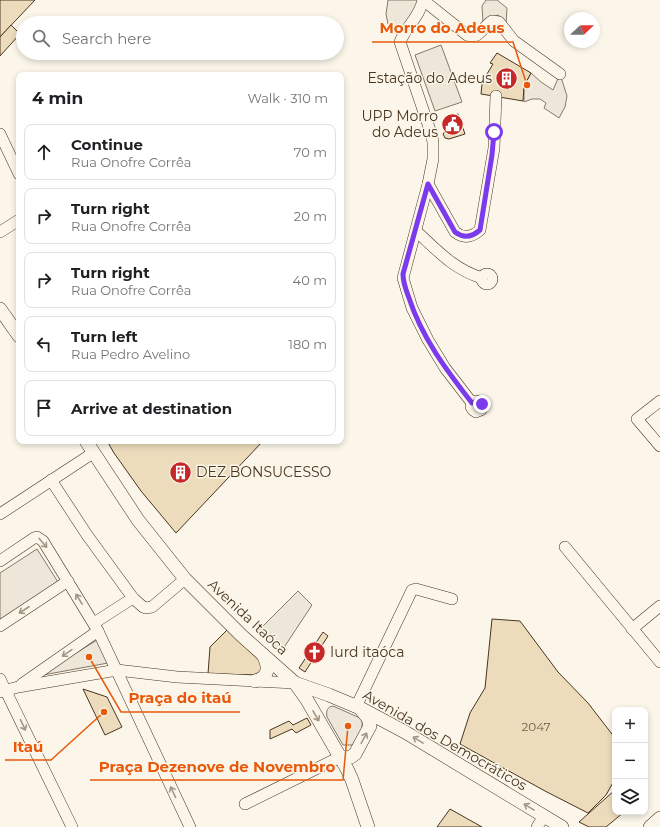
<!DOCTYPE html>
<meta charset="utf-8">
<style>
body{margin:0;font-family:Montserrat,sans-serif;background:#f6f6f6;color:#202124}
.controls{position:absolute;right:12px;bottom:12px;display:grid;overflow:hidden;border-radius:8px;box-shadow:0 2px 6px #0003}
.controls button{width:36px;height:36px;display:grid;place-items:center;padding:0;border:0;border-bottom:1px solid #e0e0e0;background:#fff;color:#202124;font:20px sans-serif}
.compass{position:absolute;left:564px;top:12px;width:36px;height:36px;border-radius:50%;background:#fff;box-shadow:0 2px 6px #0003;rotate:68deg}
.stop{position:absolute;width:12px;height:12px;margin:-9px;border:3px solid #7c3aed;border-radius:50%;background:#fff}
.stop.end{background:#7c3aed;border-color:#fff;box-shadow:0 1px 4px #0008}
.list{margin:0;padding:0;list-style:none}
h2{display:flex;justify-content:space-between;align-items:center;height:52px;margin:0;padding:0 16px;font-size:17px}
h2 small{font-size:13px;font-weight:400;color:#757577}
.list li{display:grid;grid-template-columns:26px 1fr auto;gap:12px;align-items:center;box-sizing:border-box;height:56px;margin:0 8px 8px;padding:0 8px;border:1px solid #e0e0e0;border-radius:8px}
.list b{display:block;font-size:15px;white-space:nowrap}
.list p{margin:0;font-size:13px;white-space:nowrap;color:#757577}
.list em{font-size:13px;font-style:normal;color:#757577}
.icon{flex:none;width:22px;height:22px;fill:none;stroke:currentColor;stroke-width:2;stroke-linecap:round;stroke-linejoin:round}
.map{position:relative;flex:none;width:660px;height:827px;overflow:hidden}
.search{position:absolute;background:#fff;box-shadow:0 2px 6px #0003;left:16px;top:16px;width:328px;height:44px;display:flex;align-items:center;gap:10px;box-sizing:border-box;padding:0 14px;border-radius:22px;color:#757577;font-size:15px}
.panel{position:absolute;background:#fff;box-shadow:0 2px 6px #0003;left:16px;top:72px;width:328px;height:372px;border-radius:8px}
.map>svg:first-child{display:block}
.green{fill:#ede6d9;stroke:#887966}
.parking{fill:#ede7d9;stroke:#887966}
.building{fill:#ecdcbc;stroke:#4a3520}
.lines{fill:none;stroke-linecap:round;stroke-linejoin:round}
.minor-casing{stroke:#4a3520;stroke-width:12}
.major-casing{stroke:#4a3520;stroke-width:14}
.minor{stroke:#fbf6e9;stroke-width:11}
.major{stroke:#fbf6e9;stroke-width:13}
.oneway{stroke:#a29684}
.route{stroke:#7c3aed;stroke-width:5}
.labels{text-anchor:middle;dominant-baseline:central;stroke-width:3;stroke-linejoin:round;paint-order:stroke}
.number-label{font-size:12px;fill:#725f47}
.poi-label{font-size:14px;fill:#4a3520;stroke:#fbf6e9;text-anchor:end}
.street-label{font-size:14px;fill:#4a3520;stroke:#fbf6e9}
.leader{fill:none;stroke:#e8590c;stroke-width:1.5}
.callout-dot{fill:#e8590c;stroke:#fbf6e9;stroke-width:1.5}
.callout-label{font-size:15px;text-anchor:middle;font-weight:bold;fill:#e8590c;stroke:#fbf6e9;stroke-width:3;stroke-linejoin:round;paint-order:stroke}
</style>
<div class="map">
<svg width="660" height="827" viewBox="0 0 660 827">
<rect width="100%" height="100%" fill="#fbf6e9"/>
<g class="green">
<path d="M 441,45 L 462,102 L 435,111 L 415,55 Z"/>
<path d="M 37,549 L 58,582 L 0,622 L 0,573 Z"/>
<path d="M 97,640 L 108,663 L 43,675 L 42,674 Z"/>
<path d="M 333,706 L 360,718 C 366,725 358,739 352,745 L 343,745 L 327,717 C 326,711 327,707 333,706 Z"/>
</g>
<g class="parking">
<path d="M 388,0 L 422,0 L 399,36 L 391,29 L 388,24 L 386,14 Z"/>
<path d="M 486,0 L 497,0 L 507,8 L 506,24 L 502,18 L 498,15 L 483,22 L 482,6 Z"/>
<path d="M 531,73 L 541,82 L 553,90 L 560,74 L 567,96 L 565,107 L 559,118 L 544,108 L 546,103 L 540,99 L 532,99 L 524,102 L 524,86 Z"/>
<path d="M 298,591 L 312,605 L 281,652 L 257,632 Z"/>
</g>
<g class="building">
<path d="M 0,0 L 35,0 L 0,37 Z"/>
<path d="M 11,25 L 20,34 L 0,56 L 0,37 Z"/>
<path d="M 497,53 L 531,73 L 524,86 L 523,101 L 481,94 L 482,84 L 486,83 L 487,74 L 493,64 L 490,63 Z"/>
<path d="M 458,114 L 465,134 L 449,139 L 445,138 L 443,134 L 447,129 L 443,119 Z"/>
<path d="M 107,441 L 263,441 L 176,533 L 141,491 L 114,453 Z"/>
<path d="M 492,619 L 520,621 L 558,672 L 588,703 L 615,738 L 615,779 L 606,795 L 588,813 L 545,791 L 460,744 L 470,713 L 485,688 Z"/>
<path d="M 227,630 L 260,661 L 263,669 L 260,675 L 208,674 L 210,647 Z"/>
<path d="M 323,632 L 328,636 L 305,672 L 299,668 Z"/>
<path d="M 83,689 L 107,697 L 122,727 L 105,735 Z"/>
<path d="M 307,718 L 311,725 L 296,733 L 292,729 L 270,739 L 270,730 L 289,721 L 293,725 Z"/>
<path d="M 615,790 L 615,812 L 624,812 L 606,827 L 589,827 L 579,822 Z"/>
<path d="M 450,809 L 482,827 L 437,827 Z"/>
</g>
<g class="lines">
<defs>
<g id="minor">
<path d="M 423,0 C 420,16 406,27 400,42 L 432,136 L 433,143 L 433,159 L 428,184 L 403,278 L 412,308 L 428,340 L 445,368 L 472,403 L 471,407 L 473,410 L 476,412 L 481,410 L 482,406 L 480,402 L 475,401 L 472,403"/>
<path d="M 423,0 L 467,35 C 480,40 482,27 492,21 L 499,22 L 514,41 L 560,74"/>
<path d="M 0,134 L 19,174"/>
<path d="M 428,184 L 455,232 C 464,239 472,237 480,230 L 494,148 L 496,96"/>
<path d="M 416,231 C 437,250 453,269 482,278"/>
<path d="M 0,232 L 19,220"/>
<circle cx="487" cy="279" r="5"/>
<path d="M 660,401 L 637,419 L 660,446"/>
<path d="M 51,480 L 87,535 L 133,598 L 143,607 L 146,608 L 152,607 L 185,579"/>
<path d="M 0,514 L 93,453"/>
<path d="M 565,547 L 660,662"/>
<path d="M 0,561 L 34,538 L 37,537 L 43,541 L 98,631 L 190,827"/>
<path d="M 94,623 L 133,598"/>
<path d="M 0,626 L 68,581"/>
<path d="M 632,629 L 660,606"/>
<path d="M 0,679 L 72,827"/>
<path d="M 22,684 L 98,631"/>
<path d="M 0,692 L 18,687 L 117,670 L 177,677 L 295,683"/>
<path d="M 356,707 L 412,590 L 416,589 L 452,599"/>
<path d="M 245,804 L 340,757"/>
<path d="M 537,827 L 544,816"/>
</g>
<g id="major">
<path d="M 0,309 L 19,336"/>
<path d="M 86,441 L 138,520 L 185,579 L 242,636 L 295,683 L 307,700 L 347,769 L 352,780 L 368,827"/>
<path d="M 255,681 C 270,677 269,666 263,655"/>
<path d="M 295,683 L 329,695 L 360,708 L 405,732 L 562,827"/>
<path d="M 340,757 L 351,757 L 355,754 L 370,726 L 368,718 L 362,711"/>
<path d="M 650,827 L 660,818"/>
</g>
</defs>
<use href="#minor" class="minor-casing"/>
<use href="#major" class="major-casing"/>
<use href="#minor" class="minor"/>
<use href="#major" class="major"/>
</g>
<defs><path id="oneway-shaft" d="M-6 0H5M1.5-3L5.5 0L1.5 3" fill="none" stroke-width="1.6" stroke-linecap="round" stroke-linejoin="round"/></defs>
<g class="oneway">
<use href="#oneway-shaft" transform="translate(43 543) rotate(50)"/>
<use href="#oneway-shaft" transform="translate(79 599) rotate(-122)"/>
<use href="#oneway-shaft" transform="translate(24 610) rotate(147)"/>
<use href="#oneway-shaft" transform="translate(67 653) rotate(145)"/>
<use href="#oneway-shaft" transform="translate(316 716) rotate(60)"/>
<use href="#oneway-shaft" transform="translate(23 725) rotate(64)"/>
<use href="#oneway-shaft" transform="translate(364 738) rotate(-62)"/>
<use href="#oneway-shaft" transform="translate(418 740) rotate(-149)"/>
<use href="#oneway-shaft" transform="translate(173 792) rotate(-115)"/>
<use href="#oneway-shaft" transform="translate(529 807) rotate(-149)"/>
</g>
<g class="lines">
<path class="route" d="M 482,404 L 477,401 L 472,403 C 447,371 422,338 409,298 C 406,290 403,283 403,274 L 428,184 L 455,232 C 464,239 472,237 480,230 L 492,155 L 494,132"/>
</g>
<defs>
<symbol id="building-disc" viewBox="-11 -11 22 22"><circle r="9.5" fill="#c62828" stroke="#fbf6e9"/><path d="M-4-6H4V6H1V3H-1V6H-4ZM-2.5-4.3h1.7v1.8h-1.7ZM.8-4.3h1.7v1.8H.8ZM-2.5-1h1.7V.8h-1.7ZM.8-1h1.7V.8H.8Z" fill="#fff"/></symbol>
<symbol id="civic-disc" viewBox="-11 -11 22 22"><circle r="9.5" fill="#c62828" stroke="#fbf6e9"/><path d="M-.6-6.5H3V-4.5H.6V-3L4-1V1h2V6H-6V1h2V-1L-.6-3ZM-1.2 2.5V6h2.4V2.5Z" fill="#fff"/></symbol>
<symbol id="church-disc" viewBox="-11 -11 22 22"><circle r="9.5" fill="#c62828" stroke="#fbf6e9"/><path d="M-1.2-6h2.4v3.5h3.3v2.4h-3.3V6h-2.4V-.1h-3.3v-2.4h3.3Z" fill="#fff"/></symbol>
</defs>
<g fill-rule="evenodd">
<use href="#building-disc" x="494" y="66" width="25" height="25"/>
<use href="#civic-disc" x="440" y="112" width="25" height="25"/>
<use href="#building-disc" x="168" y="460" width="25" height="25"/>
<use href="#church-disc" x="302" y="640" width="25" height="25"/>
</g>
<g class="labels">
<g class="number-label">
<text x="536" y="726">2047</text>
</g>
<g class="poi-label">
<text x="492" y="78">Estação do Adeus</text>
<text x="438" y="116">UPP Morro<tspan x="438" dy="16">do Adeus</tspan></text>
<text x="196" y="472" text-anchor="start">DEZ BONSUCESSO</text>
<text x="330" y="652" text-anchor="start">Iurd itaóca</text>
</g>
<g class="street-label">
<text transform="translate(248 617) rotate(43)">Avenida Itaóca</text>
<text transform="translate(445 740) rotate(30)">Avenida dos Democráticos</text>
</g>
</g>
<path class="leader" d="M527 85L513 42H372M89 657L121 712H240M104 712L51 760H5M348 726L343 780H90"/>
<g class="callout-dot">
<circle cx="527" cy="85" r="4"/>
<circle cx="89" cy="657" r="4"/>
<circle cx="104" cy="712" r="4"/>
<circle cx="348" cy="726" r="4"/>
</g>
<g class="callout-label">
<text x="442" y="33">Morro do Adeus</text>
<text x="180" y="703">Praça do itaú</text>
<text x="28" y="752">Itaú</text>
<text x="217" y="772">Praça Dezenove de Novembro</text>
</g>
</svg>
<div class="controls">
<button>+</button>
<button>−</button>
<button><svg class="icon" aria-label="layers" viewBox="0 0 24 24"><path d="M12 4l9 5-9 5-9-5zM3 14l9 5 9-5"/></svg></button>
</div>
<svg class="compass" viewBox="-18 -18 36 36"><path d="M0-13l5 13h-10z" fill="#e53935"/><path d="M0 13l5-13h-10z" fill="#757577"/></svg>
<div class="stop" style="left:494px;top:132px"></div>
<div class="stop end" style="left:482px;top:404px"></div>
<div class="search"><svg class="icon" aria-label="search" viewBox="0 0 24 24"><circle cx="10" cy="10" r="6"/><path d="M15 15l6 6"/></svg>Search here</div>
<section class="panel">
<h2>4 min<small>Walk · 310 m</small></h2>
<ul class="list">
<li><svg class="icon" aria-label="ahead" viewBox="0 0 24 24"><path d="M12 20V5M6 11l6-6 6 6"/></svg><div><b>Continue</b><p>Rua Onofre Corrêa</p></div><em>70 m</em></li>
<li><svg class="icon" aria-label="right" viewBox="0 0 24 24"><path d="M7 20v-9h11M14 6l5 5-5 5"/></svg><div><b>Turn right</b><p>Rua Onofre Corrêa</p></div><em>20 m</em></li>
<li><svg class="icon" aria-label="right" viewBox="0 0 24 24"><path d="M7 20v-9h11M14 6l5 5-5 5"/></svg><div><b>Turn right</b><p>Rua Onofre Corrêa</p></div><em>40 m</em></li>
<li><svg class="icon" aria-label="left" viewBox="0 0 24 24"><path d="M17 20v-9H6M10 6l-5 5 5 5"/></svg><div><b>Turn left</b><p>Rua Pedro Avelino</p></div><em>180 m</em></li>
<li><svg class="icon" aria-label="arrive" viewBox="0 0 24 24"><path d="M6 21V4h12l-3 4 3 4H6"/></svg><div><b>Arrive at destination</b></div></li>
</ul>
</section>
</div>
